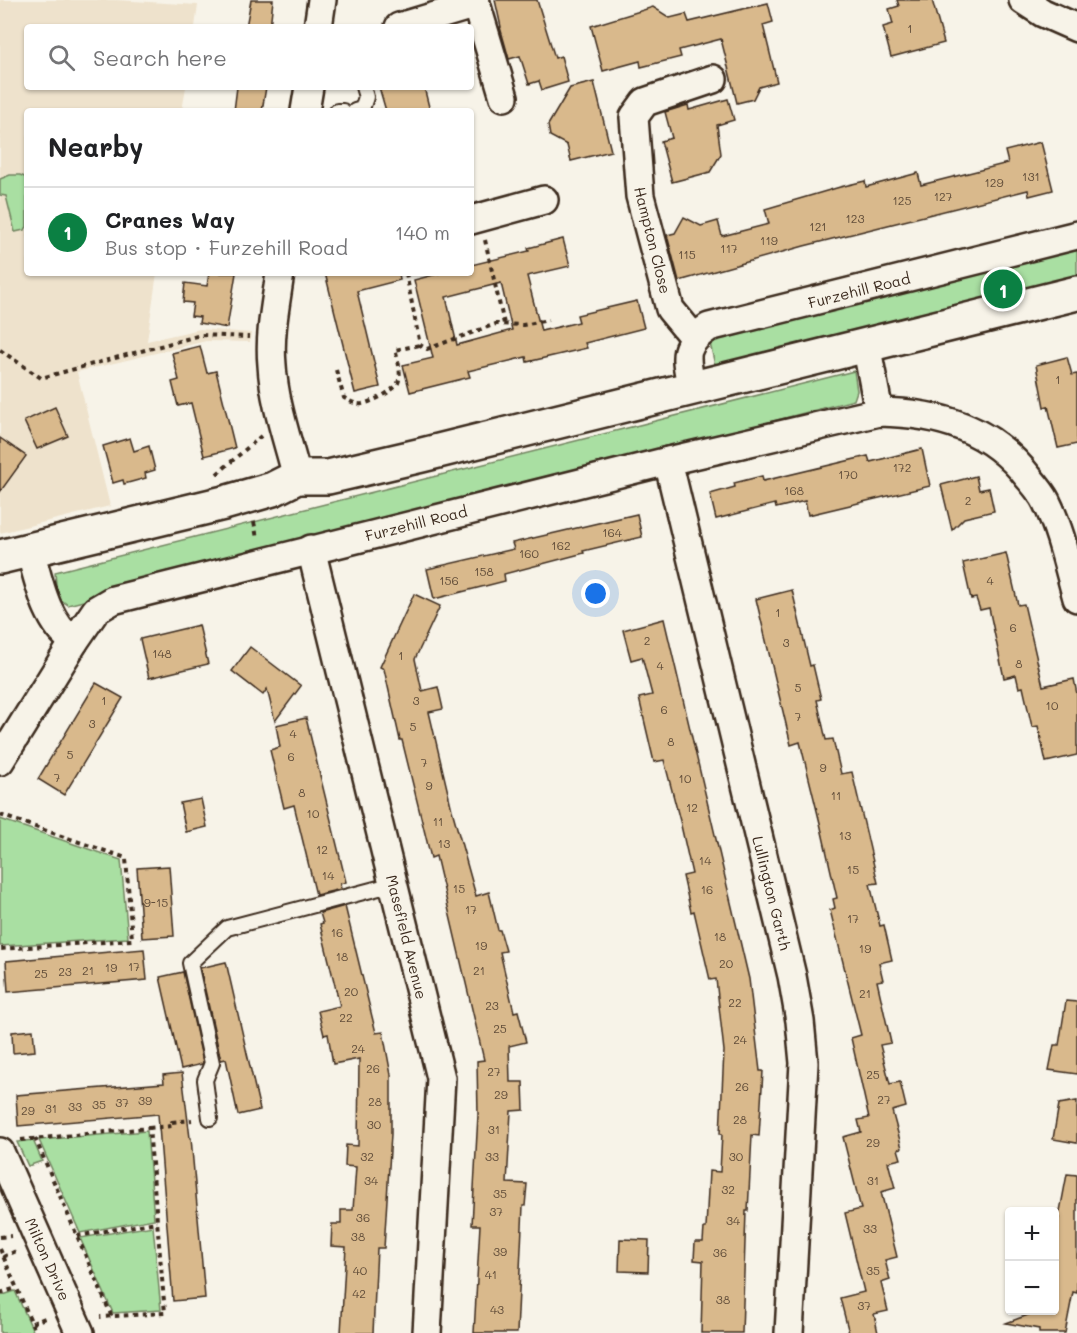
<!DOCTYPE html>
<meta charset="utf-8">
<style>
body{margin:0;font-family:Mali,sans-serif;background:#f2f2f2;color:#202124}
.controls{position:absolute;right:18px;bottom:18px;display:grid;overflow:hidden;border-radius:6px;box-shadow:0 2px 4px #0004}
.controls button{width:54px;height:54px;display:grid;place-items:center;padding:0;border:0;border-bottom:2px solid #e0e0e0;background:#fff;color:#202124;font:30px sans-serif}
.you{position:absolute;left:596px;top:594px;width:21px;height:21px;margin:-15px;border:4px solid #fff;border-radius:50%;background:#1a73e8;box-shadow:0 0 0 9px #1a73e833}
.badge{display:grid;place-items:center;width:39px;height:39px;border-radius:50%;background:#0b8043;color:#fff;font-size:20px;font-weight:700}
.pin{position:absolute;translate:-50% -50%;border:3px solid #fff;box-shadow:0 2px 6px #0006}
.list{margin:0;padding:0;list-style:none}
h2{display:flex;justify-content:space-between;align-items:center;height:78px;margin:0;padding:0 24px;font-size:26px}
h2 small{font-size:20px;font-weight:400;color:#757577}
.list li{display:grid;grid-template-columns:39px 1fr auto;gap:18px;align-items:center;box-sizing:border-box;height:90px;padding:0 24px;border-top:2px solid #e0e0e0}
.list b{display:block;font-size:22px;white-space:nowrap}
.list p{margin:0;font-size:20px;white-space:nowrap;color:#757577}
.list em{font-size:20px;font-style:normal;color:#757577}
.icon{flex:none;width:33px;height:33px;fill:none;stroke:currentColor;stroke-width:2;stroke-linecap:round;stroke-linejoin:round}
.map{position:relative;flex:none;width:1077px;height:1333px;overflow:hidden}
.search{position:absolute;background:#fff;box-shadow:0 2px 4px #0004;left:24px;top:24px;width:450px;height:66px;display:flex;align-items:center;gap:15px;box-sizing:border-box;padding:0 21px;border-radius:6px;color:#757577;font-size:22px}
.panel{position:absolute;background:#fff;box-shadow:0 2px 4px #0004;left:24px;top:108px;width:450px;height:168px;border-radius:6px}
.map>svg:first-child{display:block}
.built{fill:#eee2cc}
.green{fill:#a9dfa2;stroke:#728460;stroke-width:1.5}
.building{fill:#d9b98c;stroke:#3b2a1e;stroke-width:1.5;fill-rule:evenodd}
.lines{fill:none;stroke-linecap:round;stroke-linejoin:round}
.service-casing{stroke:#3b2a1e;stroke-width:18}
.minor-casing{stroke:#3b2a1e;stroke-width:32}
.tertiary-casing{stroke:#3b2a1e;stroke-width:38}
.path{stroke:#3b2a1e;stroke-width:4;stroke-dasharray:4.5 4.5;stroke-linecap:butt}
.service{stroke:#f7f3e8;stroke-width:14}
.minor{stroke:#f7f3e8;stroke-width:27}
.tertiary{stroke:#f7f3e8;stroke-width:33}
.labels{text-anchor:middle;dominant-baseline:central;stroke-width:4.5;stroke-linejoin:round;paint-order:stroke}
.number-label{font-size:12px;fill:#624e3a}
.street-label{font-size:15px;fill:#3b2a1e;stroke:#f7f3e8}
</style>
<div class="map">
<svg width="1077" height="1333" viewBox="0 0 1077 1333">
<rect width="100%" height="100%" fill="#f7f3e8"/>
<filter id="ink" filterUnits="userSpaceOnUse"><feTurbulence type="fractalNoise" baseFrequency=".0167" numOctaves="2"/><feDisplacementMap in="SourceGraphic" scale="12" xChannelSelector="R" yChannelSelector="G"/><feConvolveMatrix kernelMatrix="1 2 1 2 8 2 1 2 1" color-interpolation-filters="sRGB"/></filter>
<g filter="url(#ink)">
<path class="built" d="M 0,0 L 116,0 L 198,5 L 195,27 L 27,27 L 27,87 L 186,87 L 182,111 L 27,111 L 27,273 L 157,273 L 147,341 L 200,329 L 251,333 L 250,342 L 206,341 L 77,372 L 110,506 L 0,533 Z"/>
<g class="green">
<path d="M 10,175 L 20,175 L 27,178 L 27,227 L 24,230 L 15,232 L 6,196 L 0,195 L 0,179 Z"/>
<path d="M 1077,247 L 1077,275 L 715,365 L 709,339 Z"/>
<path d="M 854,371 L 857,391 L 854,400 L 68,605 L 57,597 L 55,572 Z"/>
<path d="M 0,819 L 121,860 L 128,938 L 0,946 Z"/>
<path d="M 147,1131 L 154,1219 L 80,1233 L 39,1140 Z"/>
<path d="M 33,1140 L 42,1161 L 28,1166 L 17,1142 Z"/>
<path d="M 153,1226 L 161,1310 L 113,1313 L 80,1238 Z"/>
<path d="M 15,1291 L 34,1333 L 0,1333 L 0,1296 Z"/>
</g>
<g class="building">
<path d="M 251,0 L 273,0 L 270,27 L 246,27 Z"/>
<path d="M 495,0 L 537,0 L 555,58 L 561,56 L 568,82 L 542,90 L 539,81 L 529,84 L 520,56 L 509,59 L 500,27 L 501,27 Z"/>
<path d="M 897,0 L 932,0 L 944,43 L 891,57 L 883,27 L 893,24 L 889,9 L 899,6 Z"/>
<path d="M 768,3 L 773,22 L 763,25 L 777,82 L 759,87 L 753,99 L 737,103 L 721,39 L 679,50 L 681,57 L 641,67 L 640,61 L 603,71 L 591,26 L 653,7 L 670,18 L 686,14 L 689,22 Z"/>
<path d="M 594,82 L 611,151 L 571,161 L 567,145 L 550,136 L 548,125 L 570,88 Z"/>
<path d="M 237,87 L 266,87 L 262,111 L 234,111 Z"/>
<path d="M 379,87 L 424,87 L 430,111 L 386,111 Z"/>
<path d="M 728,99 L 734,120 L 717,125 L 721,154 L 710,172 L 672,182 L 661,141 L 672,138 L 665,112 L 688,105 L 689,110 Z"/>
<path d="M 1041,142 L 1053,190 L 1029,196 L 1028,190 L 804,246 L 679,281 L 667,235 L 675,233 L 684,217 L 701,226 L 718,221 L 722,236 L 769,224 L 765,209 L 840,187 L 865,181 L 866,187 L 918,173 L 921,185 L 1008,163 L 1005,151 Z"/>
<path d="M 563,239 L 570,266 L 527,276 L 541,331 L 579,322 L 577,315 L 637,301 L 644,328 L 585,343 L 587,348 L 527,362 L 526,357 L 468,371 L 470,377 L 410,392 L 403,365 L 433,358 L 414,280 L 441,273 L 471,273 L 471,265 L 529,251 L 528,248 ZM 501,283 L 512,330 L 457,345 L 446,297 Z"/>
<path d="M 209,273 L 236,273 L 227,328 L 199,323 L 200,317 L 191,316 L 193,303 L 183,302 L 185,283 L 207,286 Z"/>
<path d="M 325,273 L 399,273 L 400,280 L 357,291 L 380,387 L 355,393 Z"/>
<path d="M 200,346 L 207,373 L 216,371 L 235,448 L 204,456 L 191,403 L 178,406 L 172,382 L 179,380 L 172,353 Z"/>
<path d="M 1067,357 L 1072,375 L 1077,374 L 1077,444 L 1058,448 L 1048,406 L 1044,407 L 1036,365 Z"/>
<path d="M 55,407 L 68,436 L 37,449 L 24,421 Z"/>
<path d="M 0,438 L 26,456 L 0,492 Z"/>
<path d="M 130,438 L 134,451 L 149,446 L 155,470 L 145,473 L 146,478 L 124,484 L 123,480 L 113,483 L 103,446 Z"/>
<path d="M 922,449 L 930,486 L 808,515 L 805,501 L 776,508 L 775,504 L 716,519 L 710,494 L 735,487 L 734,483 L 762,476 L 763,481 L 868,456 L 870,462 Z"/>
<path d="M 976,476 L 979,490 L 989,488 L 994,511 L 964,518 L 952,530 L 941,485 Z"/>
<path d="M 637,514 L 642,537 L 583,551 L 584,553 L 504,574 L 505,581 L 434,599 L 427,569 L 514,549 L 512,543 Z"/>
<path d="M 1006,553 L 1018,605 L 1024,604 L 1043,686 L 1074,679 L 1077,694 L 1077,755 L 1046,762 L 1038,726 L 1032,727 L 1023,687 L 1019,688 L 1016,675 L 1004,678 L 989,608 L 980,610 L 976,598 L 971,599 L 963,563 Z"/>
<path d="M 792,590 L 810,666 L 813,665 L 821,699 L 817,700 L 826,740 L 833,739 L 841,774 L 852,772 L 878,883 L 870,884 L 880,926 L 884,925 L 892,960 L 879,963 L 883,980 L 877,981 L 891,1043 L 880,1045 L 890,1084 L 900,1082 L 906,1107 L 892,1111 L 902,1148 L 898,1149 L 901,1159 L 888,1162 L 895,1188 L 881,1192 L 897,1257 L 885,1260 L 890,1280 L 881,1283 L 888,1311 L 874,1314 L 878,1333 L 849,1333 L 840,1298 L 864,1292 L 845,1213 L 861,1209 L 843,1137 L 861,1132 L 858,1120 L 869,1118 L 851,1038 L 861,1035 L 830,910 L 835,908 L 833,899 L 837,898 L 820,823 L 800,742 L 791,745 L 756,599 Z"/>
<path d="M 414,594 L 440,606 L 415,659 L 422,691 L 438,687 L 443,709 L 429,712 L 452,810 L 476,896 L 489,892 L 498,930 L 500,930 L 506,951 L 500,952 L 514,1012 L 518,1011 L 526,1042 L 509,1046 L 510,1082 L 523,1082 L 524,1110 L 511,1111 L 507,1183 L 527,1184 L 525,1206 L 523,1206 L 517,1333 L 474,1333 L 480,1225 L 472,1225 L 478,1115 L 477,1061 L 484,1060 L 436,856 L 431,858 L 402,740 L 400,740 L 384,669 L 380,667 Z"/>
<path d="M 664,619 L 749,979 L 760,1071 L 763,1071 L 759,1136 L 752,1135 L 748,1211 L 746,1211 L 742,1333 L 701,1333 L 703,1261 L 694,1260 L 695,1242 L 703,1242 L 704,1228 L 706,1228 L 709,1171 L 720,1172 L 722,1134 L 720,1134 L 724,1051 L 716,979 L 710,980 L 694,911 L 691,912 L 683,876 L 692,874 L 680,821 L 664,760 L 654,762 L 639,698 L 652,695 L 642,657 L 631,660 L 623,630 Z"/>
<path d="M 199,625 L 208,664 L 149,678 L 140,639 Z"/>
<path d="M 250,647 L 301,686 L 275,721 L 267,689 L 263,695 L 232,671 Z"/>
<path d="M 96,683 L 123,698 L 64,795 L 38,779 Z"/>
<path d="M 306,718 L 346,882 L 340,884 L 341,889 L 316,895 L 294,805 L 284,808 L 270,750 L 280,747 L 276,725 Z"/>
<path d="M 201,799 L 207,827 L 186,832 L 180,803 Z"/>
<path d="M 169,866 L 174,936 L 142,938 L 137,868 Z"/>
<path d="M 345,906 L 376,1033 L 383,1032 L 391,1075 L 391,1134 L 384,1248 L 377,1248 L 373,1333 L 341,1333 L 346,1247 L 331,1246 L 332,1224 L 341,1224 L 341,1210 L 353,1210 L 356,1167 L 345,1166 L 346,1145 L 358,1146 L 359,1059 L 333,1064 L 328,1034 L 324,1035 L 318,1011 L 340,1006 L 320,924 L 323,923 L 320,913 Z"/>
<path d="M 144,949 L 147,980 L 8,992 L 6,961 Z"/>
<path d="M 226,962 L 260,1110 L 238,1115 L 226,1059 L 221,1060 L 200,968 Z"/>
<path d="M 183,972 L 203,1062 L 202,1064 L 181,1069 L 160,977 Z"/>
<path d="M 1066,1001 L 1077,1002 L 1077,1074 L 1049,1070 L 1054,1045 L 1059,1045 Z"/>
<path d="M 33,1030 L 35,1051 L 13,1053 L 12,1032 Z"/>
<path d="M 182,1073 L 190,1138 L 191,1138 L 205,1298 L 173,1301 L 158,1114 L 18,1126 L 16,1095 L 164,1083 L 163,1075 Z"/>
<path d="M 1077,1101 L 1077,1143 L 1053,1139 L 1059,1104 Z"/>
<path d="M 1067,1174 L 1077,1175 L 1077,1293 L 1073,1292 L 1065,1333 L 1039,1333 L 1039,1329 L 1006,1323 L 1039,1311 L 1054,1311 L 1054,1243 Z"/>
<path d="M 620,1239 L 649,1240 L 648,1272 L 619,1271 Z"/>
</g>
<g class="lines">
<defs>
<g id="service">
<path d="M 337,111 L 343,111"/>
<path d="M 355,111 L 362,109 L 366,97 L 363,87"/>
<path d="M 210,1118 L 205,1080 L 212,1063 L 190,963 L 227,928 L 394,884"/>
</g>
<g id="minor">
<path d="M 475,0 L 504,97"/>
<path d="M 1023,0 L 1043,13 L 1077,28"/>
<path d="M 318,27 L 322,0"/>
<path d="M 399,27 L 476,4"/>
<path d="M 305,111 L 309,87"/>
<path d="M 471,220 L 544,200"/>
<path d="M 280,273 C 276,303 269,334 272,365 C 274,403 288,441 297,477"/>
<path d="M 694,338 L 670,309 L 640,196 L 634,117 L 645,102 L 713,79"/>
<path d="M 866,344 L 879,412"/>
<path d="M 692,388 C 685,357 681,346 709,327 L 1077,235"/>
<path d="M 668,461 L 792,976 L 800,1021 L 804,1063 L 789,1333"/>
<path d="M 311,549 L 441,1078 L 427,1333"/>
<path d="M 30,550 C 39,582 46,622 74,642 L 96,610 L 113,600 L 668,461 L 879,412 C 940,413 991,428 1029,478 C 1035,485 1042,493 1046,501 C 1061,531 1068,566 1077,598"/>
<path d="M 0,761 L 74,642"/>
<path d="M 0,1152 L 80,1333"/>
</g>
<path id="tertiary" d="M 0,557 L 224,503 L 273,489 L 297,477 L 328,477 L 422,455 L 1077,293"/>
</defs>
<use href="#service" class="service-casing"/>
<use href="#minor" class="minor-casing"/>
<use href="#tertiary" class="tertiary-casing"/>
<g class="path">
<path d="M 485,240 L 504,324"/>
<path d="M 406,273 L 420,345 L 427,349 L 496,324 L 523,325 L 548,320"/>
<path d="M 0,350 L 41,378 L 201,335 L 249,337"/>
<path d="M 336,370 L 344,398 C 350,401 356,405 362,404 C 372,402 394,391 398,383 C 402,373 398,360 395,350 L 420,345"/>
<path d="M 217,474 L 261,436"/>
<path d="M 254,522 L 257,538"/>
<path d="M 0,815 L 126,858 L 132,940 L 0,949"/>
<path d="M 149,1128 L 172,1126 L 172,1122 L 192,1120"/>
<path d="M 35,1138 L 112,1317"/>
<path d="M 21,1140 L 149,1128 L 165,1313 L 100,1317"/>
<path d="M 77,1236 L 157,1222"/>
<path d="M 0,1237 L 11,1236"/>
<path d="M 0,1249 L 36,1333"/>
<path d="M 3,1257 L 16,1251"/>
<path d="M 0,1293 L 17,1288"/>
<path d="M 32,1323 L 45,1318"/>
</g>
<use href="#service" class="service"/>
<use href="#minor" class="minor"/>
<use href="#tertiary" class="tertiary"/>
</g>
</g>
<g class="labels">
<g class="number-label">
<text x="910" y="28">1</text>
<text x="1031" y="176">131</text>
<text x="994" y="182">129</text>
<text x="943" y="196">127</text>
<text x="902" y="200">125</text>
<text x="855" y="218">123</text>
<text x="818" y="226">121</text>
<text x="769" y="240">119</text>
<text x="729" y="248">117</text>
<text x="687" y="254">115</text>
<text x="1058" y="379">1</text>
<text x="902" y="467">172</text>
<text x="848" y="474">170</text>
<text x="794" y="490">168</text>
<text x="968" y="500">2</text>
<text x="612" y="532">164</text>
<text x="561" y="545">162</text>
<text x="529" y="553">160</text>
<text x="484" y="571">158</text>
<text x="449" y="580">156</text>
<text x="990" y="580">4</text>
<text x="778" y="612">1</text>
<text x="1013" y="627">6</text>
<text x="647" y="640">2</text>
<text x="786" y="642">3</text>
<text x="162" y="653">148</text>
<text x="401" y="655">1</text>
<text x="1019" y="663">8</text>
<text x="660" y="665">4</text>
<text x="798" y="687">5</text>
<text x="104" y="700">1</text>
<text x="416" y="700">3</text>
<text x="1052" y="705">10</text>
<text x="664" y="709">6</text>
<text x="798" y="716">7</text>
<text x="92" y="723">3</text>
<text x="413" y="726">5</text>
<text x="293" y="733">4</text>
<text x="671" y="741">8</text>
<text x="70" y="754">5</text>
<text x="291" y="756">6</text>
<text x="424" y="762">7</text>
<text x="823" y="767">9</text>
<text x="57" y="777">7</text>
<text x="685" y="778">10</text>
<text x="429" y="785">9</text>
<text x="302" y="792">8</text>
<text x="836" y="795">11</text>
<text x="692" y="807">12</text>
<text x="313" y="813">10</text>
<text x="438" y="821">11</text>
<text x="845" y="835">13</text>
<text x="444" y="843">13</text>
<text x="322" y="849">12</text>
<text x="705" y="860">14</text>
<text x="853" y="869">15</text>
<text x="328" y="875">14</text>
<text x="459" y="888">15</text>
<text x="707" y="889">16</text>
<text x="156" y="902">9-15</text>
<text x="471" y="909">17</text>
<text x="853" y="918">17</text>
<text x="337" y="932">16</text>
<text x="720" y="936">18</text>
<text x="481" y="945">19</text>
<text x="865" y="948">19</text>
<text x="342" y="956">18</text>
<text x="726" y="963">20</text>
<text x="134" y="966">17</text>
<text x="111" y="967">19</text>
<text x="88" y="970">21</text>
<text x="479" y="970">21</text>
<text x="65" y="971">23</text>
<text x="41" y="973">25</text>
<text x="351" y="991">20</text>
<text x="865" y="993">21</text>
<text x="735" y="1002">22</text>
<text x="492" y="1005">23</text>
<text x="346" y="1017">22</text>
<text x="500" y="1028">25</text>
<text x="740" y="1039">24</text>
<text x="358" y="1048">24</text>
<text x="373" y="1068">26</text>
<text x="494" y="1071">27</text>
<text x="873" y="1074">25</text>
<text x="742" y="1086">26</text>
<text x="501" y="1094">29</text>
<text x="884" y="1099">27</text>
<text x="145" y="1100">39</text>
<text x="375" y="1101">28</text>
<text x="122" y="1102">37</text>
<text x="99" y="1104">35</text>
<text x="75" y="1106">33</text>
<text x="51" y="1108">31</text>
<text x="28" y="1110">29</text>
<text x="740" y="1119">28</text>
<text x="374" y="1124">30</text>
<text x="494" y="1129">31</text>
<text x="873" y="1142">29</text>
<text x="367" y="1156">32</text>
<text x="492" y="1156">33</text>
<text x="736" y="1156">30</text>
<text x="371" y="1180">34</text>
<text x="873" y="1180">31</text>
<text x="728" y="1189">32</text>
<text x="500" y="1193">35</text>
<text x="496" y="1211">37</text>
<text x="363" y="1217">36</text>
<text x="733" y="1220">34</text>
<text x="870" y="1228">33</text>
<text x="358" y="1236">38</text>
<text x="500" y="1251">39</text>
<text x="720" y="1252">36</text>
<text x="360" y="1270">40</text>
<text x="873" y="1270">35</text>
<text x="491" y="1274">41</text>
<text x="359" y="1293">42</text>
<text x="723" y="1299">38</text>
<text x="864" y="1305">37</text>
<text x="497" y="1309">43</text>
</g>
<g class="street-label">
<text transform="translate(653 240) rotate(76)">Hampton Close</text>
<text transform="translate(859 290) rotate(-14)">Furzehill Road</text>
<text transform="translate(416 523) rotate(-14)">Furzehill Road</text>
<text transform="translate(772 893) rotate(76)">Lullington Garth</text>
<text transform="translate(407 937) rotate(76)">Masefield Avenue</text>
<text transform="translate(48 1259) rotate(66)">Milton Drive</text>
</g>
</g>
</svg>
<div class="controls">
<button>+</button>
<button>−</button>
</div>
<div class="you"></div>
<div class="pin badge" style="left:1003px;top:289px">1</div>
<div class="search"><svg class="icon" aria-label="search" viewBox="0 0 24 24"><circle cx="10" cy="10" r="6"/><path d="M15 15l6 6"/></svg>Search here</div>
<section class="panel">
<h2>Nearby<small></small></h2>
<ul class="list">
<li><span class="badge">1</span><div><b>Cranes Way</b><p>Bus stop · Furzehill Road</p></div><em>140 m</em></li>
</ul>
</section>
</div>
